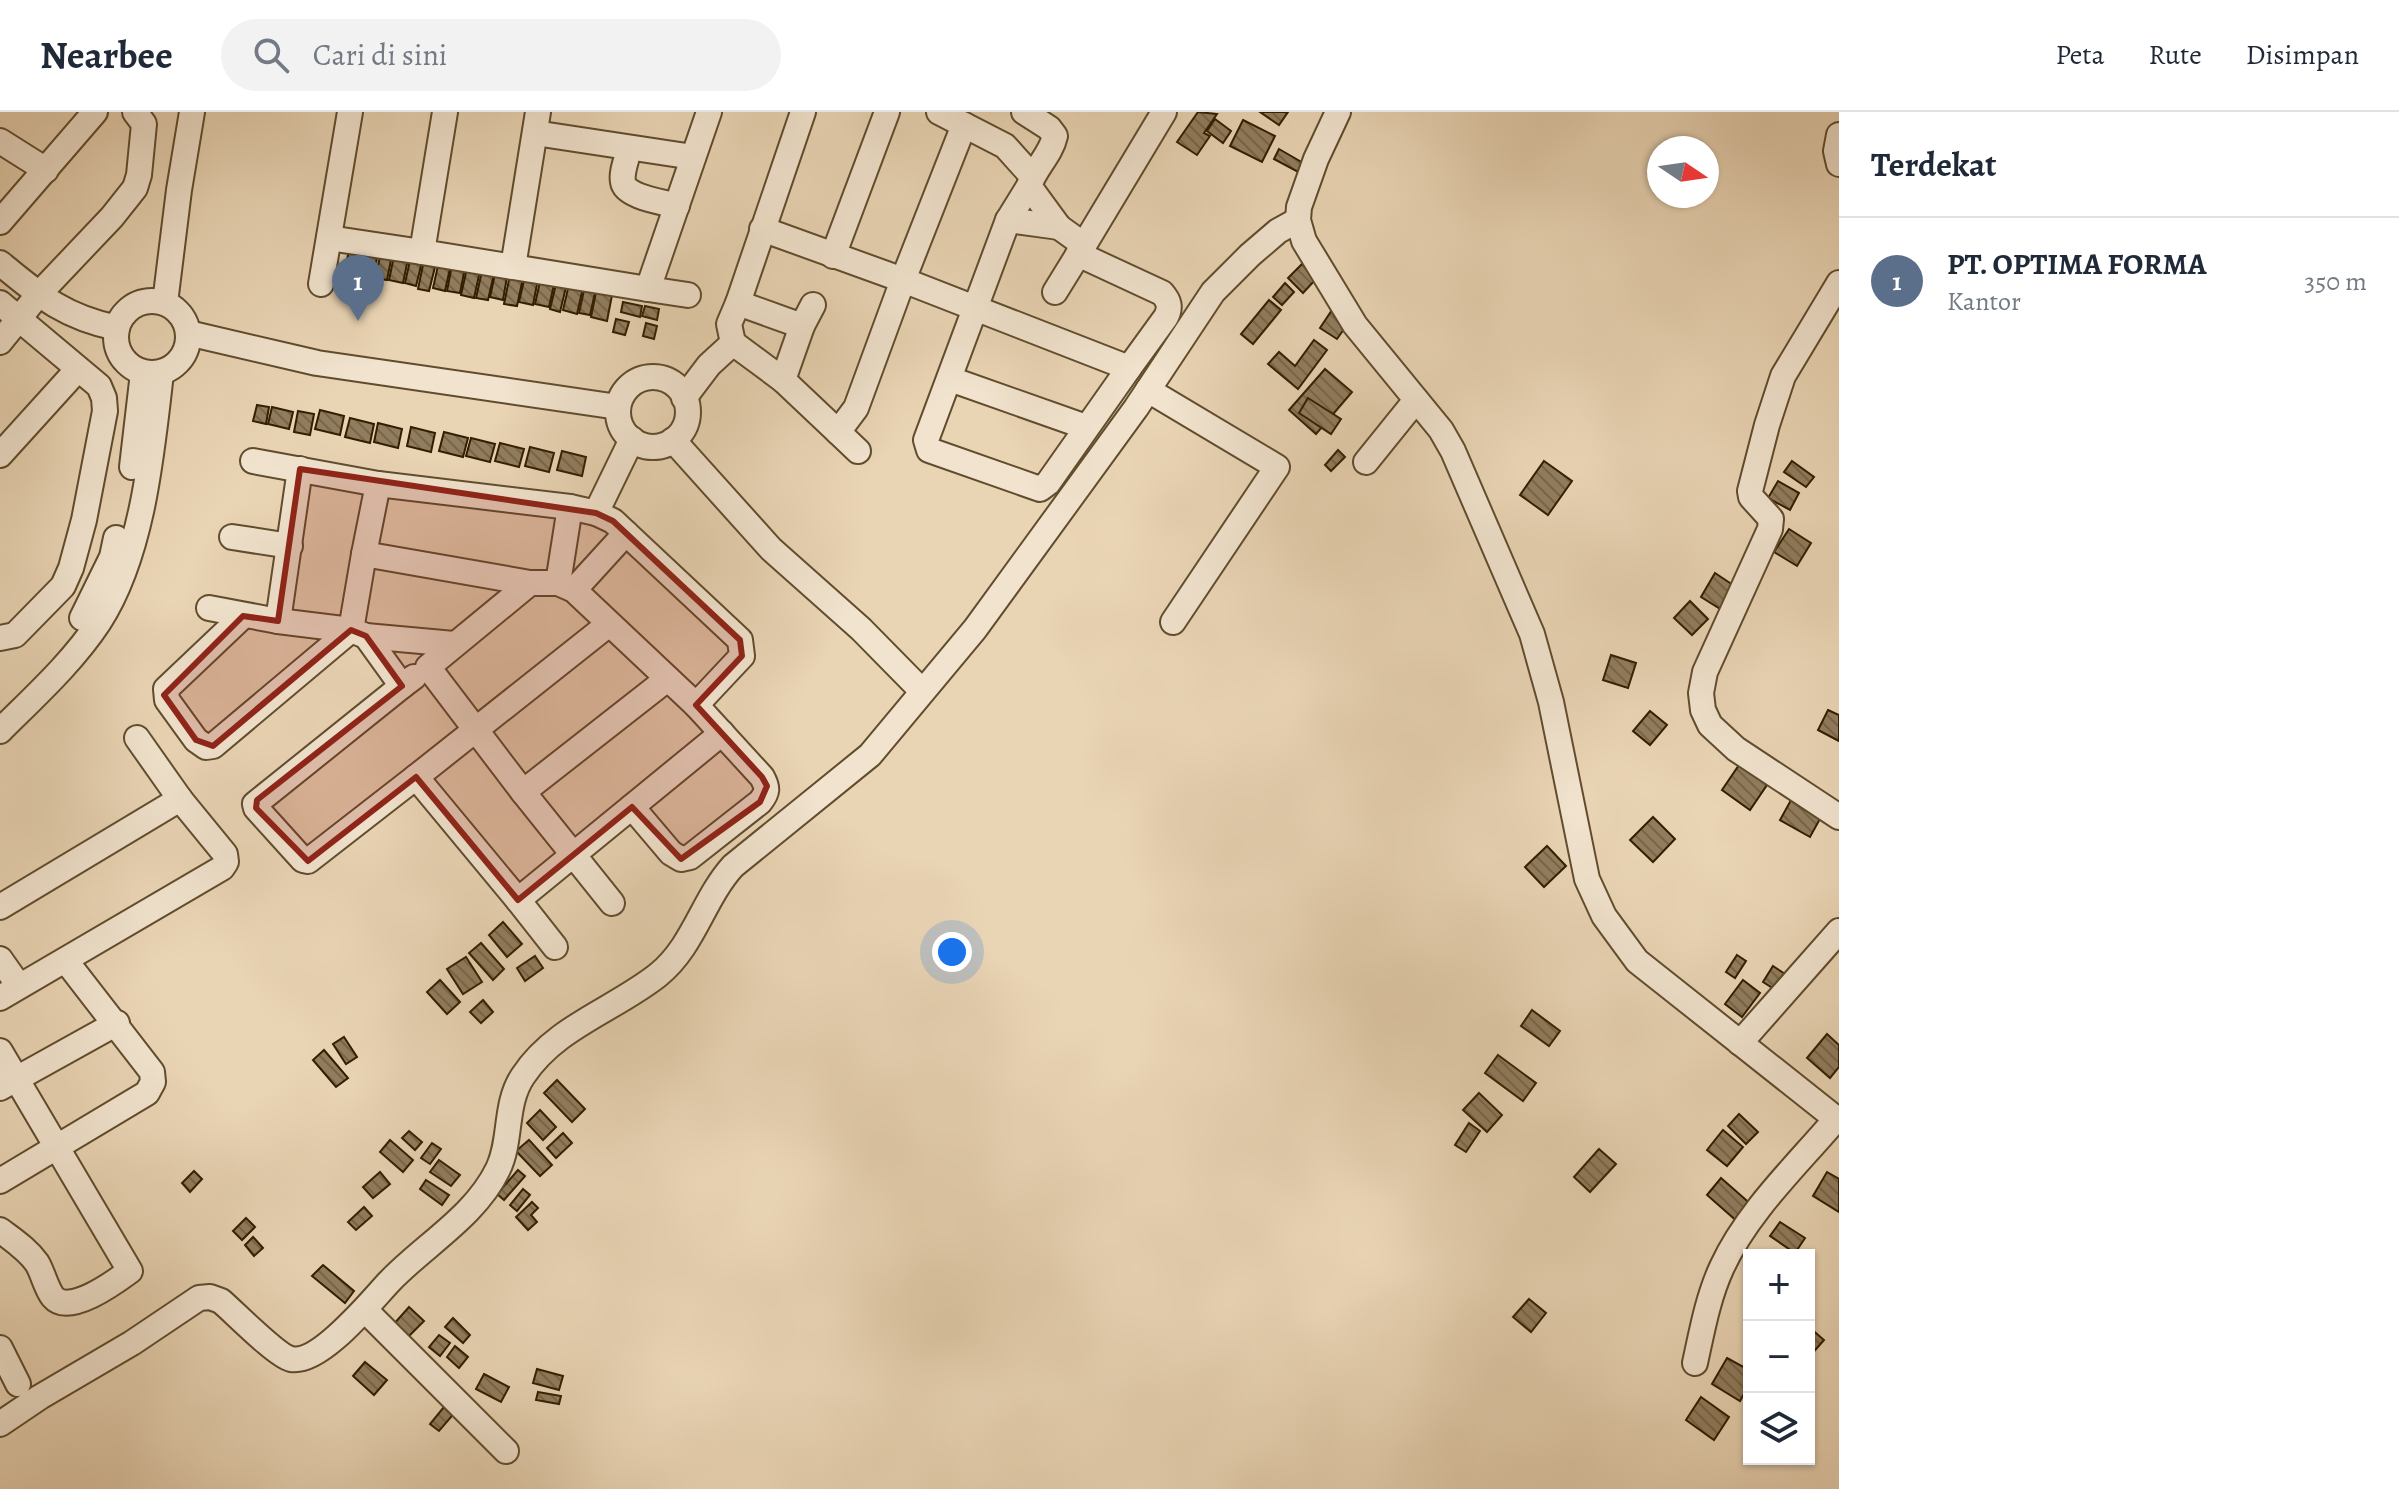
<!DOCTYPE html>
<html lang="id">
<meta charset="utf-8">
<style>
body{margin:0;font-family:Alegreya,serif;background:#f2f2f3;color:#1f2937}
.controls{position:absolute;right:24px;bottom:24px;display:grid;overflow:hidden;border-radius:0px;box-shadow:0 2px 6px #0004}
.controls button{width:72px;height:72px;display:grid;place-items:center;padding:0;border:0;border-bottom:2px solid #e0e1e3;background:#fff;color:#1f2937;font:40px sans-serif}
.compass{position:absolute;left:1647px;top:24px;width:72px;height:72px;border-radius:50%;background:#fff;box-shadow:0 2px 6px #0004;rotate:103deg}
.you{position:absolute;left:952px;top:840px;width:28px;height:28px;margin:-20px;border:6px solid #fff;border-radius:50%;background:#1a73e8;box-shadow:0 0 0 12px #1a73e833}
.badge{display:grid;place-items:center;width:52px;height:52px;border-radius:50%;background:#111827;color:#fff;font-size:26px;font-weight:700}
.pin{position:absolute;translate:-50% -66px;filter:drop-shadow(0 2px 4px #0008)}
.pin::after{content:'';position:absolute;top:42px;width:28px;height:24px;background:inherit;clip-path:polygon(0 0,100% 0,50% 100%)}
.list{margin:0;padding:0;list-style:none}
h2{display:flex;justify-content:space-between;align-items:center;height:104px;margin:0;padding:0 32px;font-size:34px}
h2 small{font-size:26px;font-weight:400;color:#747a83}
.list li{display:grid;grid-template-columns:52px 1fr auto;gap:24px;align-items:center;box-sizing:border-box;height:128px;padding:0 32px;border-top:2px solid #e0e1e3}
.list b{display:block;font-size:30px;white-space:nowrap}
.list p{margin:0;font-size:26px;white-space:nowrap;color:#747a83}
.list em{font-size:26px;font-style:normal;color:#747a83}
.icon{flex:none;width:44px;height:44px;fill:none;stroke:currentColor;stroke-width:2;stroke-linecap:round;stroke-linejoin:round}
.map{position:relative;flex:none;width:1839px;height:1377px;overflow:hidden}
header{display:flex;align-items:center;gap:48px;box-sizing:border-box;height:112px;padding:0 40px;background:#fff;border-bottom:2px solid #e0e1e3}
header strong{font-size:38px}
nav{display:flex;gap:44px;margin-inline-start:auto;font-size:28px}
.search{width:560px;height:72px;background:#f2f2f3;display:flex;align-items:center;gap:20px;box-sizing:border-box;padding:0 28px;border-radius:44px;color:#747a83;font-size:30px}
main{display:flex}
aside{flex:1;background:#fff}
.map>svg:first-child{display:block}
.building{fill:url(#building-back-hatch);stroke:#321e00;stroke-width:2}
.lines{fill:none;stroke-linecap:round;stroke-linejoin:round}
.minor-casing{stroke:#604c2d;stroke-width:28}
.minor{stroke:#f1e3ce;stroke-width:24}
.marked{fill:#8f2418;fill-opacity:0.2;stroke:#8f2418;stroke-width:6;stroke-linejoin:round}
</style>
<header>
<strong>Nearbee</strong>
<div class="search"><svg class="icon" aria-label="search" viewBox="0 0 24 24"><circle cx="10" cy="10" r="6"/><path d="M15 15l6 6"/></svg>Cari di sini</div>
<nav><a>Peta</a><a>Rute</a><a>Disimpan</a></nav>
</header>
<main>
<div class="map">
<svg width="1839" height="1377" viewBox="0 0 1839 1377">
<defs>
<pattern id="building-back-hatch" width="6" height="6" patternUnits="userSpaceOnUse" patternTransform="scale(2)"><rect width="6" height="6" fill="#917d5e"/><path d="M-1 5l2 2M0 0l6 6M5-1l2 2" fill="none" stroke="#77664b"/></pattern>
</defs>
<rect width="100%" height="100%" fill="#e9d4b4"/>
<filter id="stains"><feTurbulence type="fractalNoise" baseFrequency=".0025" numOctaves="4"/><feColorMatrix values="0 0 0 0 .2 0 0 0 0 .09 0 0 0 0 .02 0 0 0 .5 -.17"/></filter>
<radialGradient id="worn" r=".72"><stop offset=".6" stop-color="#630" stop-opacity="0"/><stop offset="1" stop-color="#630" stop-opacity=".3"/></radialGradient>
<g class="building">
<path d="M 1198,0 L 1217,2 L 1204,21 L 1210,24 L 1197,43 L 1177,30 Z"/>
<path d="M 1260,0 L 1288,0 L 1279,13 Z"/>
<path d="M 1215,7 L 1231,19 L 1223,31 L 1207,19 Z"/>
<path d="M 1243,8 L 1275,24 L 1262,50 L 1230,34 Z"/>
<path d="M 1279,37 L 1305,52 L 1300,61 L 1274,47 Z"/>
<path d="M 350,134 L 362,136 L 358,154 L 346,152 Z"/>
<path d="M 365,138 L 378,141 L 373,166 L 359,163 Z"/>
<path d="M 381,141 L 392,143 L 387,168 L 375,166 Z"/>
<path d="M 394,144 L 408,147 L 403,171 L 389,168 Z"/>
<path d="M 411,144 L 423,146 L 416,174 L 405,171 Z"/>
<path d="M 424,148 L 436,151 L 429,179 L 418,177 Z"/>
<path d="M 439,149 L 451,152 L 445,179 L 433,176 Z"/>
<path d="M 1302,152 L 1316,167 L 1303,181 L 1288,166 Z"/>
<path d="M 452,153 L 465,156 L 460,181 L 447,179 Z"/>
<path d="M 467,156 L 480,159 L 474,186 L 461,183 Z"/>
<path d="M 482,159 L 494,162 L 488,188 L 476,186 Z"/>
<path d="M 495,162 L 507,165 L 503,188 L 490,185 Z"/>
<path d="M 510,163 L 523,166 L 517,194 L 504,192 Z"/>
<path d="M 525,164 L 538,167 L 533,193 L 519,190 Z"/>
<path d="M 541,165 L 555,168 L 549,195 L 535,192 Z"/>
<path d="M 557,168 L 567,171 L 560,200 L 550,197 Z"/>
<path d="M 570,168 L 584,171 L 577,202 L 563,198 Z"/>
<path d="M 586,169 L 597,172 L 590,203 L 579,201 Z"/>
<path d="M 1285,171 L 1294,180 L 1282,193 L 1273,185 Z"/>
<path d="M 597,175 L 613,178 L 607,209 L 591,205 Z"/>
<path d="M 1269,188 L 1281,198 L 1253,232 L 1241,222 Z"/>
<path d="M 623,190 L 642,194 L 640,205 L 621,200 Z"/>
<path d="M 645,194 L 659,197 L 657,208 L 642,204 Z"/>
<path d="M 1332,198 L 1349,210 L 1337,227 L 1320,216 Z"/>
<path d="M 616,207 L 629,210 L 625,223 L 613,220 Z"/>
<path d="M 646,211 L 657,214 L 654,227 L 643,224 Z"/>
<path d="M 1314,228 L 1327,238 L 1298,277 L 1268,252 L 1279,240 L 1295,254 Z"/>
<path d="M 1325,257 L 1352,280 L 1316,322 L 1289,298 Z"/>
<path d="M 1308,286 L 1341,307 L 1331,322 L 1299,301 Z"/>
<path d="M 257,293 L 269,295 L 266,312 L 253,309 Z"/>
<path d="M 272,295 L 293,300 L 289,317 L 268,312 Z"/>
<path d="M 320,298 L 344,304 L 340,323 L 315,317 Z"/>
<path d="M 298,299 L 314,302 L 310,323 L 294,320 Z"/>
<path d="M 350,306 L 374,312 L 370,331 L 345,325 Z"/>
<path d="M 378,311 L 402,317 L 398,336 L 374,330 Z"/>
<path d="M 411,315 L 435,321 L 431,340 L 407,334 Z"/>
<path d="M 444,320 L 468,326 L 463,345 L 439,339 Z"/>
<path d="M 471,326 L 495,332 L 490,350 L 466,344 Z"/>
<path d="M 500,331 L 524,337 L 519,355 L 495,349 Z"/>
<path d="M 530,335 L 554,341 L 549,360 L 525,354 Z"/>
<path d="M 1338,338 L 1345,345 L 1331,359 L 1325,353 Z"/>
<path d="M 562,339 L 586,345 L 582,364 L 557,358 Z"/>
<path d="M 1544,349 L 1572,369 L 1548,403 L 1520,383 Z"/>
<path d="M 1792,349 L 1814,365 L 1806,375 L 1784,360 Z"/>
<path d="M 1778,369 L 1799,381 L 1790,398 L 1768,386 Z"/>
<path d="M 1789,417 L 1811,431 L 1797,454 L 1774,440 Z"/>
<path d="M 1715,461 L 1736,475 L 1722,498 L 1701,485 Z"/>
<path d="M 1690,489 L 1708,507 L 1692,523 L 1674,506 Z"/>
<path d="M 1611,543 L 1636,551 L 1628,576 L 1603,568 Z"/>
<path d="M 1828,598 L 1839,603 L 1839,629 L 1818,618 Z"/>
<path d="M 1650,599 L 1667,613 L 1650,633 L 1633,619 Z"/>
<path d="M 1741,650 L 1769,670 L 1750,698 L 1722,678 Z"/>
<path d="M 1791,688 L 1821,705 L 1810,725 L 1780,708 Z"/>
<path d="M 1653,705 L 1675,727 L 1653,750 L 1630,728 Z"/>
<path d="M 1547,734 L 1566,754 L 1544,775 L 1525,755 Z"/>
<path d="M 503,810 L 522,832 L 507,845 L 489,823 Z"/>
<path d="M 481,831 L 504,857 L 493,868 L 469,841 Z"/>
<path d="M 1737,843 L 1746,849 L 1735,866 L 1726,860 Z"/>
<path d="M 535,844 L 543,856 L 525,869 L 517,856 Z"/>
<path d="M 466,845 L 482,870 L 463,882 L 447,857 Z"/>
<path d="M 1773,854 L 1785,862 L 1774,877 L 1763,870 Z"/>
<path d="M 440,868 L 460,890 L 447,902 L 427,880 Z"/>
<path d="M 1743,868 L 1760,881 L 1742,905 L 1725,892 Z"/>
<path d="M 483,888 L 493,900 L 481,911 L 470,900 Z"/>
<path d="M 1532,898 L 1560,919 L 1549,934 L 1521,914 Z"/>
<path d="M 1827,922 L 1839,933 L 1839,955 L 1830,966 L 1807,946 Z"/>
<path d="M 344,925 L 357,945 L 346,952 L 333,932 Z"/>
<path d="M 324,938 L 348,966 L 336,975 L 313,948 Z"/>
<path d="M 1498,943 L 1536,971 L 1523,989 L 1485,961 Z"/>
<path d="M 557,968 L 585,997 L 572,1010 L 544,981 Z"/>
<path d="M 1479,981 L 1502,1003 L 1487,1020 L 1463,998 Z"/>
<path d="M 540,998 L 556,1015 L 543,1028 L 527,1011 Z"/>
<path d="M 1739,1002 L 1758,1020 L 1746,1032 L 1728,1014 Z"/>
<path d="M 1469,1011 L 1480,1019 L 1466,1040 L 1455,1033 Z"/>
<path d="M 1723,1018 L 1743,1035 L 1727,1054 L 1707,1038 Z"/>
<path d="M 409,1019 L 422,1030 L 415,1038 L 402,1026 Z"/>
<path d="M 563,1021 L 572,1031 L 556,1046 L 547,1036 Z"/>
<path d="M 390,1028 L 413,1048 L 403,1060 L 380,1040 Z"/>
<path d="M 529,1028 L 552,1053 L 540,1064 L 516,1039 Z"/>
<path d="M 432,1031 L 441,1037 L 430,1052 L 421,1046 Z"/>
<path d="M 1599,1037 L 1616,1052 L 1590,1080 L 1574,1065 Z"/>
<path d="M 439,1048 L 460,1063 L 451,1074 L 430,1060 Z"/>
<path d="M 518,1058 L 525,1064 L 504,1088 L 497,1082 Z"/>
<path d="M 194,1059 L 202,1067 L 190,1080 L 182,1071 Z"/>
<path d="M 380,1060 L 390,1072 L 373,1086 L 363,1075 Z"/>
<path d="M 1827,1060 L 1839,1067 L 1839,1100 L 1813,1084 Z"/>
<path d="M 1721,1066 L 1753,1094 L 1739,1111 L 1707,1083 Z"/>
<path d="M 426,1068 L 449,1083 L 442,1093 L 420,1077 Z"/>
<path d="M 523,1077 L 530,1083 L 517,1099 L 510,1093 Z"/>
<path d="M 532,1090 L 538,1096 L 531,1103 L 537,1110 L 528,1118 L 516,1105 Z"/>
<path d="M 364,1095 L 372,1104 L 356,1118 L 348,1110 Z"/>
<path d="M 246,1106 L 255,1115 L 242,1128 L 233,1119 Z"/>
<path d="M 1780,1110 L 1805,1126 L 1795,1141 L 1770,1124 Z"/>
<path d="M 253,1125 L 263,1136 L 254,1144 L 245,1133 Z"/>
<path d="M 323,1153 L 354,1179 L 345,1191 L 312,1164 Z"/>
<path d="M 1529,1187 L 1546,1201 L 1531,1220 L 1513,1205 Z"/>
<path d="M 409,1195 L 424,1209 L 407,1226 L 393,1213 Z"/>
<path d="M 453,1206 L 470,1223 L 463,1231 L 445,1215 Z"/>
<path d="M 1809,1215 L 1824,1228 L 1809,1245 Z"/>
<path d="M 439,1223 L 450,1231 L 440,1244 L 429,1235 Z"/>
<path d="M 455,1234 L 468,1245 L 459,1256 L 447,1245 Z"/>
<path d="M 1727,1246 L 1749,1258 L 1749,1273 L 1740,1289 L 1712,1272 Z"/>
<path d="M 365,1250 L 387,1268 L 374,1283 L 353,1264 Z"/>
<path d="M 537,1257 L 563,1264 L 559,1278 L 533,1271 Z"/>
<path d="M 484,1262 L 509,1275 L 501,1290 L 476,1277 Z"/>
<path d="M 538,1280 L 561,1284 L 559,1292 L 536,1288 Z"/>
<path d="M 1701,1285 L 1729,1305 L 1714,1328 L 1686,1308 Z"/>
<path d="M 448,1290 L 457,1298 L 439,1319 L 430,1312 Z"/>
</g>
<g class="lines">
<defs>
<g id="minor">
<path d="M 445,0 L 422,140 L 513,155"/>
<path d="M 538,0 L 513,155 L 648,177 L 709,0"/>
<path d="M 803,0 L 738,191 L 802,214 L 813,193"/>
<path d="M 939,0 L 1005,34 L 1032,64"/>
<path d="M 1024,0 L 1049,16 L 1055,24 C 1051,42 1035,56 1029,74 L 1059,115 L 1084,133 L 1055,180"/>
<path d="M 1338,0 L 1316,47 L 1299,95 L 1298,108 L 1304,129 L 1355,213 L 1441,318 L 1453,339 L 1532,522 L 1551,590 L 1587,767 L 1604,804 L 1637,849 L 1839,1009"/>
<path d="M 964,13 L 903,168 L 1129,256 L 1048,371 L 1040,377 L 929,338 L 926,328 L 1008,108 L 1029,74"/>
<path d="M 535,21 L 693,45"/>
<path d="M 1839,23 L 1836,39 L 1839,52"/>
<path d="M 0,29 L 46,58"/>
<path d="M 629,37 C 627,47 621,60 623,70 C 625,85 664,90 677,94"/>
<path d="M 1008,108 L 1059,115"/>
<path d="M 0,110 L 95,0"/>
<path d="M 329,126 L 422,140"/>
<path d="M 1084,133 L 1164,0"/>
<path d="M 1078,142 L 1162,181 C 1169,189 1171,195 1166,205 L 1129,256"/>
<path d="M 833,144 L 887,0"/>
<path d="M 0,151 C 40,184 64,205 117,216"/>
<path d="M 1839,171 L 1783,264 L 1767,313 L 1750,379 L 1751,385 L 1771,407 L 1770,417 L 1705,560 L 1701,581 L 1703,598 L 1710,613 L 1736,637 L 1839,705"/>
<path d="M 321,172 L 350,0"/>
<path d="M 648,177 L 688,183"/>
<circle cx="152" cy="225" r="36"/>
<path d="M 0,191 L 99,274 L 104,286 L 105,299 L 84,408 L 71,456 L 63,474 L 15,523 L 0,526"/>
<path d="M 165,191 L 179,78 L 192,0"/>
<path d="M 188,221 L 317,251 L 618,295"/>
<path d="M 0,230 L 38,183 L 112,105 L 135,76 L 139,63 L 144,12 L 135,0"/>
<path d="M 733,231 L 783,268 L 838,320 L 856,296 L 903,168 L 762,117"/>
<circle cx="653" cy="300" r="35"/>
<path d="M 950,267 L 1086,315"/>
<path d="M 783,268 L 802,214"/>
<path d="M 1148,278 L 1277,355 L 1173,510"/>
<path d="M 684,286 L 709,253 L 733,231 L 729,212 L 738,191"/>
<path d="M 838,320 L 858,339"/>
<path d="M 673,328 L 771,437 L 861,517 L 922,579"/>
<path d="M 0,343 L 78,257"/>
<path d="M 253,349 L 378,372 L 570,395 L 596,401 L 632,327"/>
<path d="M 1366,350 L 1416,288"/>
<path d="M 132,355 L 143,261"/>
<path d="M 378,372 L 364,442 L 530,471"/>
<path d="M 570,395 L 558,471 L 574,478 L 696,593 L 762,665 C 768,676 768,680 760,690 L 690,745 L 681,747 L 671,741 L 632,695"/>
<path d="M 596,401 L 613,409 L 740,528 L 742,544 L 696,593"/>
<path d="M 232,425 L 290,434"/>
<path d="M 364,442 L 351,518 L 366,524 L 454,532"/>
<path d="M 574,478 L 626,421"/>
<path d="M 209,496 L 278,509 L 351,518"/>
<path d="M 243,504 L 166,577 L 167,588 L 196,628 L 206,635 L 213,634 L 351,518"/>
<path d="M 82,506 L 112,445 L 116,426"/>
<path d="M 278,509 L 300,357"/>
<path d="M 609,512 L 416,665 L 518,788 L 722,621"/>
<path d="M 366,524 L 402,574 L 414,565"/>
<path d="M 402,574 L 255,692 L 256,696 L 303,748 L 308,749 L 416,665"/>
<path d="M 0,619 C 34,585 72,551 99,510 C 143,442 152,340 161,261"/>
<path d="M 523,680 L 428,555 L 530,471 L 558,471"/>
<path d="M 518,788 L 555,835"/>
<path d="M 612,791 L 523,680 L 666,568"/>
<path d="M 0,795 L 180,687"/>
<path d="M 0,847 L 19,874"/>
<path d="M 0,886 L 222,756 L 226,750 L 225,742 L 180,687 L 137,626"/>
<path d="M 1740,931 L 1839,819"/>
<path d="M 0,939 L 130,1159 C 115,1170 69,1204 53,1185 C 46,1176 43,1161 37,1151 C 27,1137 13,1128 0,1118"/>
<path d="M 0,976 L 117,911"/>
<path d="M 0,1069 L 147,981 L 153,970 L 152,960 L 66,849"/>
<path d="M 365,1198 L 506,1339"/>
<path d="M 0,1236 L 18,1272"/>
<path d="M 1695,1251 C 1702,1219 1708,1185 1722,1155 C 1747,1100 1797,1053 1836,1007"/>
<path d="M 0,1312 L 40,1285 L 132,1231 L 199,1186 L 210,1185 L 221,1189 C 235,1201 277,1244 291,1247 C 320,1253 371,1189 389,1170 C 424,1133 475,1105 498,1057 C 512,1028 504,992 523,964 C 555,915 614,898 658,863 C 694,834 703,787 733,754 L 870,643 L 975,517 L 1136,296 L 1213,180 L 1250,143 L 1278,119 L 1298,108"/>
</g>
</defs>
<use href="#minor" class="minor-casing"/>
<use href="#minor" class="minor"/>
</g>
<path class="marked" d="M 300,357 L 596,401 L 613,409 L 740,528 L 742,544 L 696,593 L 762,665 L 767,674 L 760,690 L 681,747 L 632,695 L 518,788 L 416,665 L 308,749 L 256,696 L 257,688 L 402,574 L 366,524 L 351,518 L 213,634 L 196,628 L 164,583 L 243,504 L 278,509 Z"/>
<rect width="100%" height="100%" filter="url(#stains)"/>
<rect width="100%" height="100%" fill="url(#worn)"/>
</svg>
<div class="controls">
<button>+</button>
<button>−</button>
<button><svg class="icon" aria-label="layers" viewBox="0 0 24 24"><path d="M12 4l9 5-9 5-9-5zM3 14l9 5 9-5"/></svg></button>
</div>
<svg class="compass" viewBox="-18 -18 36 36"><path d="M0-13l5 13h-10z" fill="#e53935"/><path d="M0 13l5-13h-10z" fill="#747a83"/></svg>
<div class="you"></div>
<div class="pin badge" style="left:358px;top:209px;background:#5c6f8a">1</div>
</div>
<aside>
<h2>Terdekat<small></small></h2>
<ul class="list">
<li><span class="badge" style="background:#5c6f8a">1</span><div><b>PT. OPTIMA FORMA</b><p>Kantor</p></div><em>350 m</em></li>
</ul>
</aside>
</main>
